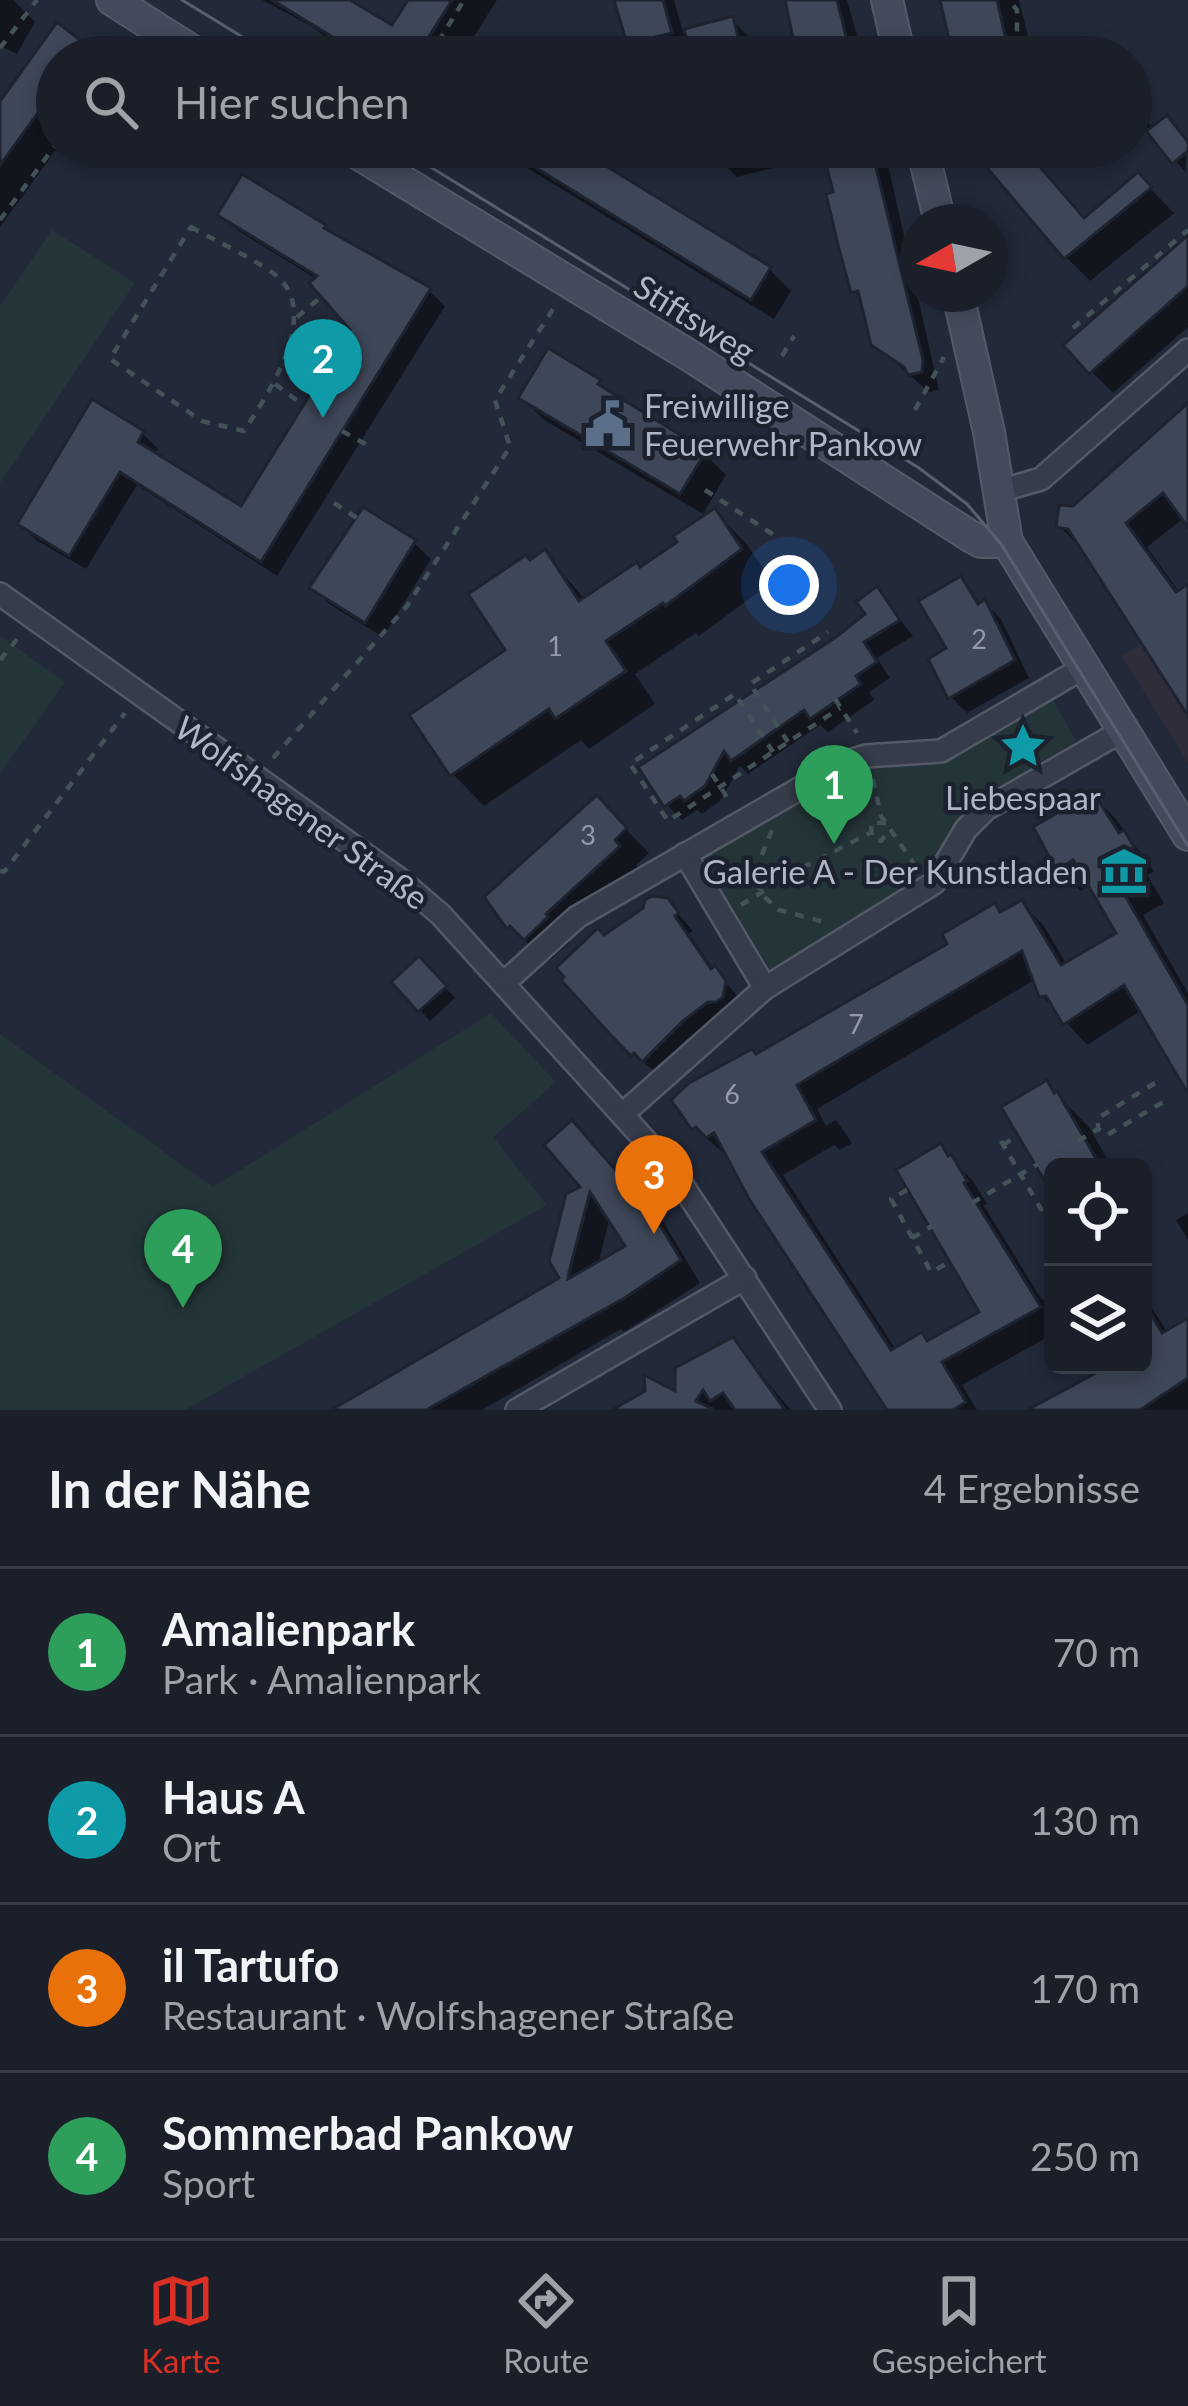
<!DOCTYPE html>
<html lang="de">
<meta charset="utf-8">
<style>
body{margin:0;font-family:Lato,sans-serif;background:#232732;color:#f1f3f6}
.controls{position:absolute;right:36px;bottom:36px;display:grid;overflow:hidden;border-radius:18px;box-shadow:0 6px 18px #0003}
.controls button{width:108px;height:108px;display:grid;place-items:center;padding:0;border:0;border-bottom:3px solid #383d47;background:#1a1f2a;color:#f1f3f6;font:60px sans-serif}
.compass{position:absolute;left:900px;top:204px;width:108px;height:108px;border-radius:50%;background:#1a1f2a;box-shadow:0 6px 18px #0003;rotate:261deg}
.you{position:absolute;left:789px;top:585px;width:42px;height:42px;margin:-30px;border:9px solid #fff;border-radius:50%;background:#1a73e8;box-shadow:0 0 0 18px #1a73e833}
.badge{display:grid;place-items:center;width:78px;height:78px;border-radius:50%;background:#d93025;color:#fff;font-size:39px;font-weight:700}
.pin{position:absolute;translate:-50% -99px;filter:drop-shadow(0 3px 6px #0008)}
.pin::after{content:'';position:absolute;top:63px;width:42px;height:36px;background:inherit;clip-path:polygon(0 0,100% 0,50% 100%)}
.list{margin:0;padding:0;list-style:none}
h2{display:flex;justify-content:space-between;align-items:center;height:156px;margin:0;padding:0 48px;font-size:51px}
h2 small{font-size:39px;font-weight:400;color:#9fa2a8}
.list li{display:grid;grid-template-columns:78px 1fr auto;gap:36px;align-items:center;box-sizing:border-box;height:168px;padding:0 48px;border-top:3px solid #383d47}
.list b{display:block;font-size:45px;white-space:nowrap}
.list p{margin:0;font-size:39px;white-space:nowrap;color:#9fa2a8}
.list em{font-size:39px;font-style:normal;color:#9fa2a8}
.icon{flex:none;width:66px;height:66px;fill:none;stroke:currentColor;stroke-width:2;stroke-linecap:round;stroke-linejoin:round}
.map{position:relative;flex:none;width:1188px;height:1410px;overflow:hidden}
.search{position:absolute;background:#1a1f2a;box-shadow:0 6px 18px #0003;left:36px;right:36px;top:36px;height:132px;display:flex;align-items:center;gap:30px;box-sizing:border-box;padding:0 42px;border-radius:66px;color:#9fa2a8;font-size:45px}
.sheet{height:828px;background:#1a1f2a}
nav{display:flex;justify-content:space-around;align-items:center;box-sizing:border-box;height:168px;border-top:3px solid #383d47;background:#1a1f2a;font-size:33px;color:#9fa2a8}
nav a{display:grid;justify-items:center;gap:6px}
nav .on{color:#d93025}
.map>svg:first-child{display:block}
.medical{fill:#302d3a}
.green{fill:#243539}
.shadow{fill:#0007;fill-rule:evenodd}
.building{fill:#3e4758;stroke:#1d232f;stroke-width:3;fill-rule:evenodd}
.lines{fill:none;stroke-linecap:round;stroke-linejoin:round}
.street-casing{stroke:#535966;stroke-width:26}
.secondary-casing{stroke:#535966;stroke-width:34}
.path{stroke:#425257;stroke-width:4.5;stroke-dasharray:9 9;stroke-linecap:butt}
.street{stroke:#363c49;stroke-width:21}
.secondary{stroke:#444a5b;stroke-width:30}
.tram{stroke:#585f70;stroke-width:3}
.labels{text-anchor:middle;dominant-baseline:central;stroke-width:9;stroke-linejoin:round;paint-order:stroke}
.number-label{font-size:27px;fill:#949aaa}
.street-label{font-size:33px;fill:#b0b6c5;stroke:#1b212d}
.poi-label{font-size:33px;fill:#b0b6c5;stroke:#1b212d;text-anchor:start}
</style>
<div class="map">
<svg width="1188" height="1410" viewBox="0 0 1188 1410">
<rect width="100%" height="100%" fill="#222938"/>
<path class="medical" d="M 1188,612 L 1188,763 L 1122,656 Z"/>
<g class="green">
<path d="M 52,230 L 135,283 L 0,483 L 0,306 Z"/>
<path d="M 0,636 L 65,682 L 0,774 Z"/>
<path d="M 1053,699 L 1076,741 L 983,796 L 962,816 L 916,883 L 770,970 L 702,858 L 849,770 L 938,763 L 962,754 Z"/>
<path d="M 491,1013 L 556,1082 L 493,1137 L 547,1205 L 185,1410 L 0,1410 L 0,1034 L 213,1187 Z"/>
</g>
<g class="shadow">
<path d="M 0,0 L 13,0 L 35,22 L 17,54 L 0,46 Z"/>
<path d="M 262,0 L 350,0 L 393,29 L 411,0 L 497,0 L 461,57 L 352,57 L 311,26 Z"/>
<path d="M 617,0 L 674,0 L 683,32 L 732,20 L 748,36 L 753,57 L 694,57 L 692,50 L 644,57 L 629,43 Z"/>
<path d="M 788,0 L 847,0 L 863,57 L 802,57 Z"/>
<path d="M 943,0 L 1019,0 L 1033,57 L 956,57 Z"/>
<path d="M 57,28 L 94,57 L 57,57 L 58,147 L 0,227 L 0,106 Z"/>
<path d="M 1062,43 L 1075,57 L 1044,57 Z"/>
<path d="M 1131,102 L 1153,129 L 1188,143 L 1185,172 L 1148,128 L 1131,142 Z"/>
<path d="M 493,147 L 570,147 L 769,269 L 791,291 L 774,319 Z"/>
<path d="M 717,147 L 776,147 L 781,166 L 737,177 L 721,161 Z"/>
<path d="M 825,147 L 884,147 L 939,390 L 929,392 L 874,344 L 864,302 L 854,291 Z"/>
<path d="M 1007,147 L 1021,147 L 1086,220 L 1138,176 L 1174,213 L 1090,281 L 1066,257 Z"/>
<path d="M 221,215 L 324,227 L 334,237 L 429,291 L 445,306 L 277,576 L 137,485 L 86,569 L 36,540 L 20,524 L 142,433 L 158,449 L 154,455 L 242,510 L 354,330 L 318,280 L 237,230 Z"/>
<path d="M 1188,239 L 1188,327 L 1113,393 L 1091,371 Z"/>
<path d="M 599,382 L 614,398 L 704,453 L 726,475 L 703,514 L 544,420 L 522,398 Z"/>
<path d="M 1188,405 L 1188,520 L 1185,517 L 1147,547 L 1180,593 L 1188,588 L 1188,709 L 1082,549 L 1059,526 Z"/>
<path d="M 364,511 L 414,543 L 431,559 L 383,637 L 329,604 L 313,588 Z"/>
<path d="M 715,512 L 746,543 L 772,582 L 699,636 L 696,633 L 635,674 L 655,704 L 589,749 L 581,740 L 484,806 L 453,774 L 509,650 L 530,563 L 544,553 L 586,600 L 681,543 Z"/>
<path d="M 960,580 L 982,605 L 985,603 L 1001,619 L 1029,678 L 967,713 L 951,697 L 950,649 Z"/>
<path d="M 877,590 L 913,636 L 877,658 L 890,678 L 869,692 L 874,700 L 828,732 L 820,725 L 748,774 L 740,766 L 720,801 L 702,814 L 697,810 L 682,820 L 667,805 L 869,615 Z"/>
<path d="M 1093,796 L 1115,818 L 1154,871 L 1147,875 L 1164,903 L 1143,915 L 1188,993 L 1188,1089 L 1142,1010 L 1087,1045 L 1042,996 L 1036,979 L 817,1109 L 826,1126 L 836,1120 L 852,1143 L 840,1150 L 834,1145 L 783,1175 L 896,1350 L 929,1344 L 983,1313 L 940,1147 L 973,1181 L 987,1204 L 984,1206 L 1042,1300 L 1053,1294 L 1053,1334 L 962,1385 L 977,1410 L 891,1410 L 732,1160 L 694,1128 L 756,1057 L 952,945 L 994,906 L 1002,914 L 1021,903 L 1044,926 L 1067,965 L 1121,934 L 1091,885 L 1081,891 L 1059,869 Z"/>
<path d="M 596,799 L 649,853 L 636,865 L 641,871 L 567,939 L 570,942 L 549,961 L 509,927 L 488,898 Z"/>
<path d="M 667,901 L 693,931 L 689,933 L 714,970 L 741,1000 L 661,1076 L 633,1054 L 565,980 L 604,938 Z"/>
<path d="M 419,960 L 455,998 L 430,1021 L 395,983 Z"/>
<path d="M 1046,1084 L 1089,1127 L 1112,1167 L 1053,1167 L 1053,1189 Z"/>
<path d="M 631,1181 L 652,1203 L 700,1283 L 624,1332 L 621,1329 L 482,1410 L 336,1410 L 563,1279 L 569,1196 ZM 610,1217 L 629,1247 L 598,1265 Z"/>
<path d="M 1188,1213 L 1188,1240 L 1176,1220 Z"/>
<path d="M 1143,1294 L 1168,1333 L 1188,1321 L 1188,1410 L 1034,1410 L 1113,1365 L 1143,1365 Z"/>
<path d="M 732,1341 L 791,1410 L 617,1410 L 678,1395 Z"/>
</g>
<g class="building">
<path d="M 272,0 L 350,0 L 392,25 L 408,0 L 452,0 L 416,57 L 373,57 L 356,46 L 354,50 Z"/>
<path d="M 614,0 L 663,0 L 672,33 L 627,44 Z"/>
<path d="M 785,0 L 837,0 L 851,57 L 797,57 Z"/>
<path d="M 940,0 L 997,0 L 1010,57 L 953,57 Z"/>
<path d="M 733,16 L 743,57 L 691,57 L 684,29 Z"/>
<path d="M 57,22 L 102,57 L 57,57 L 57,87 L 0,165 L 0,101 Z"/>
<path d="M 1167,115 L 1188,142 L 1188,151 L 1172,164 L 1146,131 Z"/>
<path d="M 502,147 L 575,147 L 771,267 L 751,300 Z"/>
<path d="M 822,147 L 871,147 L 923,360 L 922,372 L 908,375 L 904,367 L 871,345 L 858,291 L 851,293 L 838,245 L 826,194 L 833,192 Z"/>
<path d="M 1002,147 L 1023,147 L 1084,218 L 1138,172 L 1152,187 L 1064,259 L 983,163 Z"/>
<path d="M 242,174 L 326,225 L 324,228 L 431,288 L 261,562 L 120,472 L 69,556 L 17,524 L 92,399 L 144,431 L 138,442 L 241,506 L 350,330 L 309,283 L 317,276 L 217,215 Z"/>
<path d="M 1188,235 L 1188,286 L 1089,374 L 1063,345 Z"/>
<path d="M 548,348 L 601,380 L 598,384 L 706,451 L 680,494 L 518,398 Z"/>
<path d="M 1188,403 L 1188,527 L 1163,493 L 1126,523 L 1176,592 L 1188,584 L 1188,716 L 1068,529 L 1056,527 L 1059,505 L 1073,506 Z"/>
<path d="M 363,507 L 416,540 L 365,623 L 309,588 Z"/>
<path d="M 715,508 L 742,549 L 665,606 L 663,603 L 606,641 L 626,671 L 555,719 L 549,709 L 450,776 L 409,715 L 505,650 L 468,594 L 526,555 L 530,560 L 545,549 L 579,601 L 637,562 L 640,567 L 677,542 L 673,536 Z"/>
<path d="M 961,576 L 978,604 L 985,599 L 1015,660 L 948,699 L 928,659 L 946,648 L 918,601 Z"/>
<path d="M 877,586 L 900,620 L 864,642 L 877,662 L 856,676 L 861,684 L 810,719 L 804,710 L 731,761 L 724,751 L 705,786 L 684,801 L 680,796 L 664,807 L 638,767 L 836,637 L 865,614 L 856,602 Z"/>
<path d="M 1093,792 L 1119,833 L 1124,830 L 1134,847 L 1127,852 L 1143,880 L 1123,892 L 1188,1005 L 1188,1094 L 1124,985 L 1063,1025 L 1046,996 L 1039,997 L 1022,951 L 797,1085 L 816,1120 L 762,1152 L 891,1350 L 922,1332 L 927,1341 L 979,1312 L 896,1170 L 941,1143 L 948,1156 L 951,1154 L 967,1181 L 964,1183 L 1041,1307 L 942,1362 L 966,1402 L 953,1410 L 887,1410 L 749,1199 L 714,1133 L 706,1138 L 696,1127 L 692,1130 L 671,1100 L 689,1083 L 752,1049 L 756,1054 L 947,944 L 942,934 L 995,903 L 1000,912 L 1022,900 L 1061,965 L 1116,933 L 1073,860 L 1057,871 L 1033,827 Z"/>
<path d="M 597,795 L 627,828 L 615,840 L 620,846 L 546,914 L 548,917 L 524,940 L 510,926 L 507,929 L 484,897 Z"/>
<path d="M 652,896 L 668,898 L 679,913 L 675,916 L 711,969 L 715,965 L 726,981 L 723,997 L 716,1002 L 708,1002 L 683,1021 L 642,1062 L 634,1053 L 631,1056 L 608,1032 L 561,980 L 564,977 L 556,968 L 598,928 L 604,935 L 643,908 L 645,900 Z"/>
<path d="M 419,956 L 447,986 L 418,1012 L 391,982 Z"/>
<path d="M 1047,1080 L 1054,1093 L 1057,1091 L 1101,1167 L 1053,1167 L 1053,1195 L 1001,1107 Z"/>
<path d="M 572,1120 L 625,1181 L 631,1177 L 681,1260 L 626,1297 L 426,1410 L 331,1410 L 559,1278 L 549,1261 L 566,1194 L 580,1187 L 544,1145 ZM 590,1192 L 625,1246 L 568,1279 L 569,1272 Z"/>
<path d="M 1143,1300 L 1162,1333 L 1188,1318 L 1188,1378 L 1140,1410 L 1027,1410 L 1111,1365 L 1143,1365 Z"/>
<path d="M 733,1337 L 785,1410 L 735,1410 L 723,1393 L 710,1401 L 703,1390 L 696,1401 L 715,1410 L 612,1410 L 645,1391 L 644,1375 L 675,1391 L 675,1368 Z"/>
</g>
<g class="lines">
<defs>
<g id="street">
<path d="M 999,491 L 1041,479 L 1188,350"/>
<path d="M 0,594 L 398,878 L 441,915 L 673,1171 L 830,1410"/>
<path d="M 685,854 L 765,988"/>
<path d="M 505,982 L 577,917 L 844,763 L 866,756 L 941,751 L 1083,668"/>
<path d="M 624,1113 L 765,988 L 934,883 L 966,829 L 986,809 L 1122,731"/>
<path d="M 517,1410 L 745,1278"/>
</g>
<g id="secondary">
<path d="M 112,0 L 202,57"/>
<path d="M 887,0 L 900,57"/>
<path d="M 347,147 L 687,354 L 970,536 L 981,542 L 1007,542"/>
<path d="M 922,147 L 940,222"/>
<path d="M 958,294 L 989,432 L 1007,542 L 1188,835"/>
</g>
</defs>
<use href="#street" class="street-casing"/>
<use href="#secondary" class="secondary-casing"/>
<g class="path">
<path d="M 0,48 L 37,0"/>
<path d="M 121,57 L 129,46"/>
<path d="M 429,57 L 464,0"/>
<path d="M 996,57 L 1017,41 L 1017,10 L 1009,0"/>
<path d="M 424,164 L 435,147"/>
<path d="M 0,220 L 57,143"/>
<path d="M 191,227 C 213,240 264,263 280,279 C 319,318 267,396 244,431 L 202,421 L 110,359 Z"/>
<path d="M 297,317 L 321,297"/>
<path d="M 1073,328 L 1188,230"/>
<path d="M 782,356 L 794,336"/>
<path d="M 275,384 L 303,405"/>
<path d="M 915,410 L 944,357"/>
<path d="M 342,431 L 371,447"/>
<path d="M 705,490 L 774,535"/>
<path d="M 334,503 L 357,518"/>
<path d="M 0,660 L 18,638"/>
<path d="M 835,699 L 857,733"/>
<path d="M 788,742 L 750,684 L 828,632"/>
<path d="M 773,752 L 735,694 L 630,764 L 668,821 L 840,708"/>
<path d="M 273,758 L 407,606 L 510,447 L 495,400 L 555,306"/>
<path d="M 712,774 L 730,802"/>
<path d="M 873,779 L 881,816 L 917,868"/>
<path d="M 886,823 L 871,823 L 872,837 L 881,841 L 889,830"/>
<path d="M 772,830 L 758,864 L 760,893 L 779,910 L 824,922"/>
<path d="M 0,871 L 4,872 L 125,713"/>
<path d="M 741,905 L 796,871 L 870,833"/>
<path d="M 1155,1083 L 1098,1118 L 1098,1129 L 1107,1135 L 1165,1101"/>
<path d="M 1001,1141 L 1041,1209 L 1053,1202"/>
<path d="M 1078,1141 L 1098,1129"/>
<path d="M 1003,1145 L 1018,1135"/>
<path d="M 907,1190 L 891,1199 L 931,1272 L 950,1262"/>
<path d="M 972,1203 L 1038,1164"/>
<path d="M 912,1238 L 932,1226"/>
</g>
<use href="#street" class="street"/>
<use href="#secondary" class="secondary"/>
<g class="tram">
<path d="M 182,0 L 275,57"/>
<path d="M 398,147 L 919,468 L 967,504 L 1001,544 L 1188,846"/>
</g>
</g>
<defs>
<symbol id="civic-bare" viewBox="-9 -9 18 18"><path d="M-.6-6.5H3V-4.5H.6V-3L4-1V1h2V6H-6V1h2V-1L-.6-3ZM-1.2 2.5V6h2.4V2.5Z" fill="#5c6f8a" stroke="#1b212d" stroke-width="2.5" paint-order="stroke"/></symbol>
<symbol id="sight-bare" viewBox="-9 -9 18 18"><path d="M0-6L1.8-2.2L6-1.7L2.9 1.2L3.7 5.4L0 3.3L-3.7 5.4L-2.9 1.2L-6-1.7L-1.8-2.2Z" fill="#0f9aa8" stroke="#1b212d" stroke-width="2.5" paint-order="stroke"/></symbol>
<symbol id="museum-bare" viewBox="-9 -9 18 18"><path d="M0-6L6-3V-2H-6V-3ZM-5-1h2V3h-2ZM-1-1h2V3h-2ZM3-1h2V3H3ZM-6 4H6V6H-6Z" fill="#0f9aa8" stroke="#1b212d" stroke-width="2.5" paint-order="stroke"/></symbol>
</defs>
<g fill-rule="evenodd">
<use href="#civic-bare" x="575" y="391" width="66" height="66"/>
<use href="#sight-bare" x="990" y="713" width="66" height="66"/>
<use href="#museum-bare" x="1091" y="838" width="66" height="66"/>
</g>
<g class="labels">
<g class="number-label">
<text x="979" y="638">2</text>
<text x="555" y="645">1</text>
<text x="588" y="834">3</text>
<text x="856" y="1023">7</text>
<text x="732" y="1093">6</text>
</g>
<g class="street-label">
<text transform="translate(695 318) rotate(32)">Stiftsweg</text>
<text transform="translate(302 812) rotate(36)">Wolfshagener Straße</text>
</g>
<g class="poi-label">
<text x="644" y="405">Freiwillige<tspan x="644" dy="38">Feuerwehr Pankow</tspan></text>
<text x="1023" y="797" text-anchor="middle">Liebespaar</text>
<text x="1088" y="871" text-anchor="end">Galerie A - Der Kunstladen</text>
</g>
</g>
</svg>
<div class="controls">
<button><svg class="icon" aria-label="locate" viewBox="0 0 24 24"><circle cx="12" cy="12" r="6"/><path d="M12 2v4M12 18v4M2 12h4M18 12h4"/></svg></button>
<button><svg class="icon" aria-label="layers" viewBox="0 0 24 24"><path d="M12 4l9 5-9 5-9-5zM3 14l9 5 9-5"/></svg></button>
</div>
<svg class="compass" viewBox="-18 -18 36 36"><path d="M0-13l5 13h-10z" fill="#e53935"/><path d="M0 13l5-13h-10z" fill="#9fa2a8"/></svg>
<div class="you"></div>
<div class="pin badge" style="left:834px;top:844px;background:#2e9e5b">1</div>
<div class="pin badge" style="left:323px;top:418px;background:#0f9aa8">2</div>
<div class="pin badge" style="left:654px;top:1234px;background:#e8710a">3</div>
<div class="pin badge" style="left:183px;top:1308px;background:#2e9e5b">4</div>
<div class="search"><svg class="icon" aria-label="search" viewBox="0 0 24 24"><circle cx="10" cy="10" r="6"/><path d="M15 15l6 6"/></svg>Hier suchen</div>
</div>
<section class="sheet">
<h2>In der Nähe<small>4 Ergebnisse</small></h2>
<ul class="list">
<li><span class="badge" style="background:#2e9e5b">1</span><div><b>Amalienpark</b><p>Park · Amalienpark</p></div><em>70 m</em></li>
<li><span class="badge" style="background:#0f9aa8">2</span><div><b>Haus A</b><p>Ort</p></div><em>130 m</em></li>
<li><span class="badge" style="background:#e8710a">3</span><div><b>il Tartufo</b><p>Restaurant · Wolfshagener Straße</p></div><em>170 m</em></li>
<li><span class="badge" style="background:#2e9e5b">4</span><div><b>Sommerbad Pankow</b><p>Sport</p></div><em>250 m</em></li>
</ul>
</section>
<nav>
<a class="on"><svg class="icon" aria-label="map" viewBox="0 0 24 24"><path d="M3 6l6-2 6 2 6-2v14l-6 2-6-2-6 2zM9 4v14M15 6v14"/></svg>Karte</a>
<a><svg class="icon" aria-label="directions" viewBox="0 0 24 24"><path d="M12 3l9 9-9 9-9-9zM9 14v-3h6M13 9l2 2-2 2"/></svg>Route</a>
<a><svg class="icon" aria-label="saved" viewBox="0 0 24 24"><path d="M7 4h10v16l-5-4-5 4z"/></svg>Gespeichert</a>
</nav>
